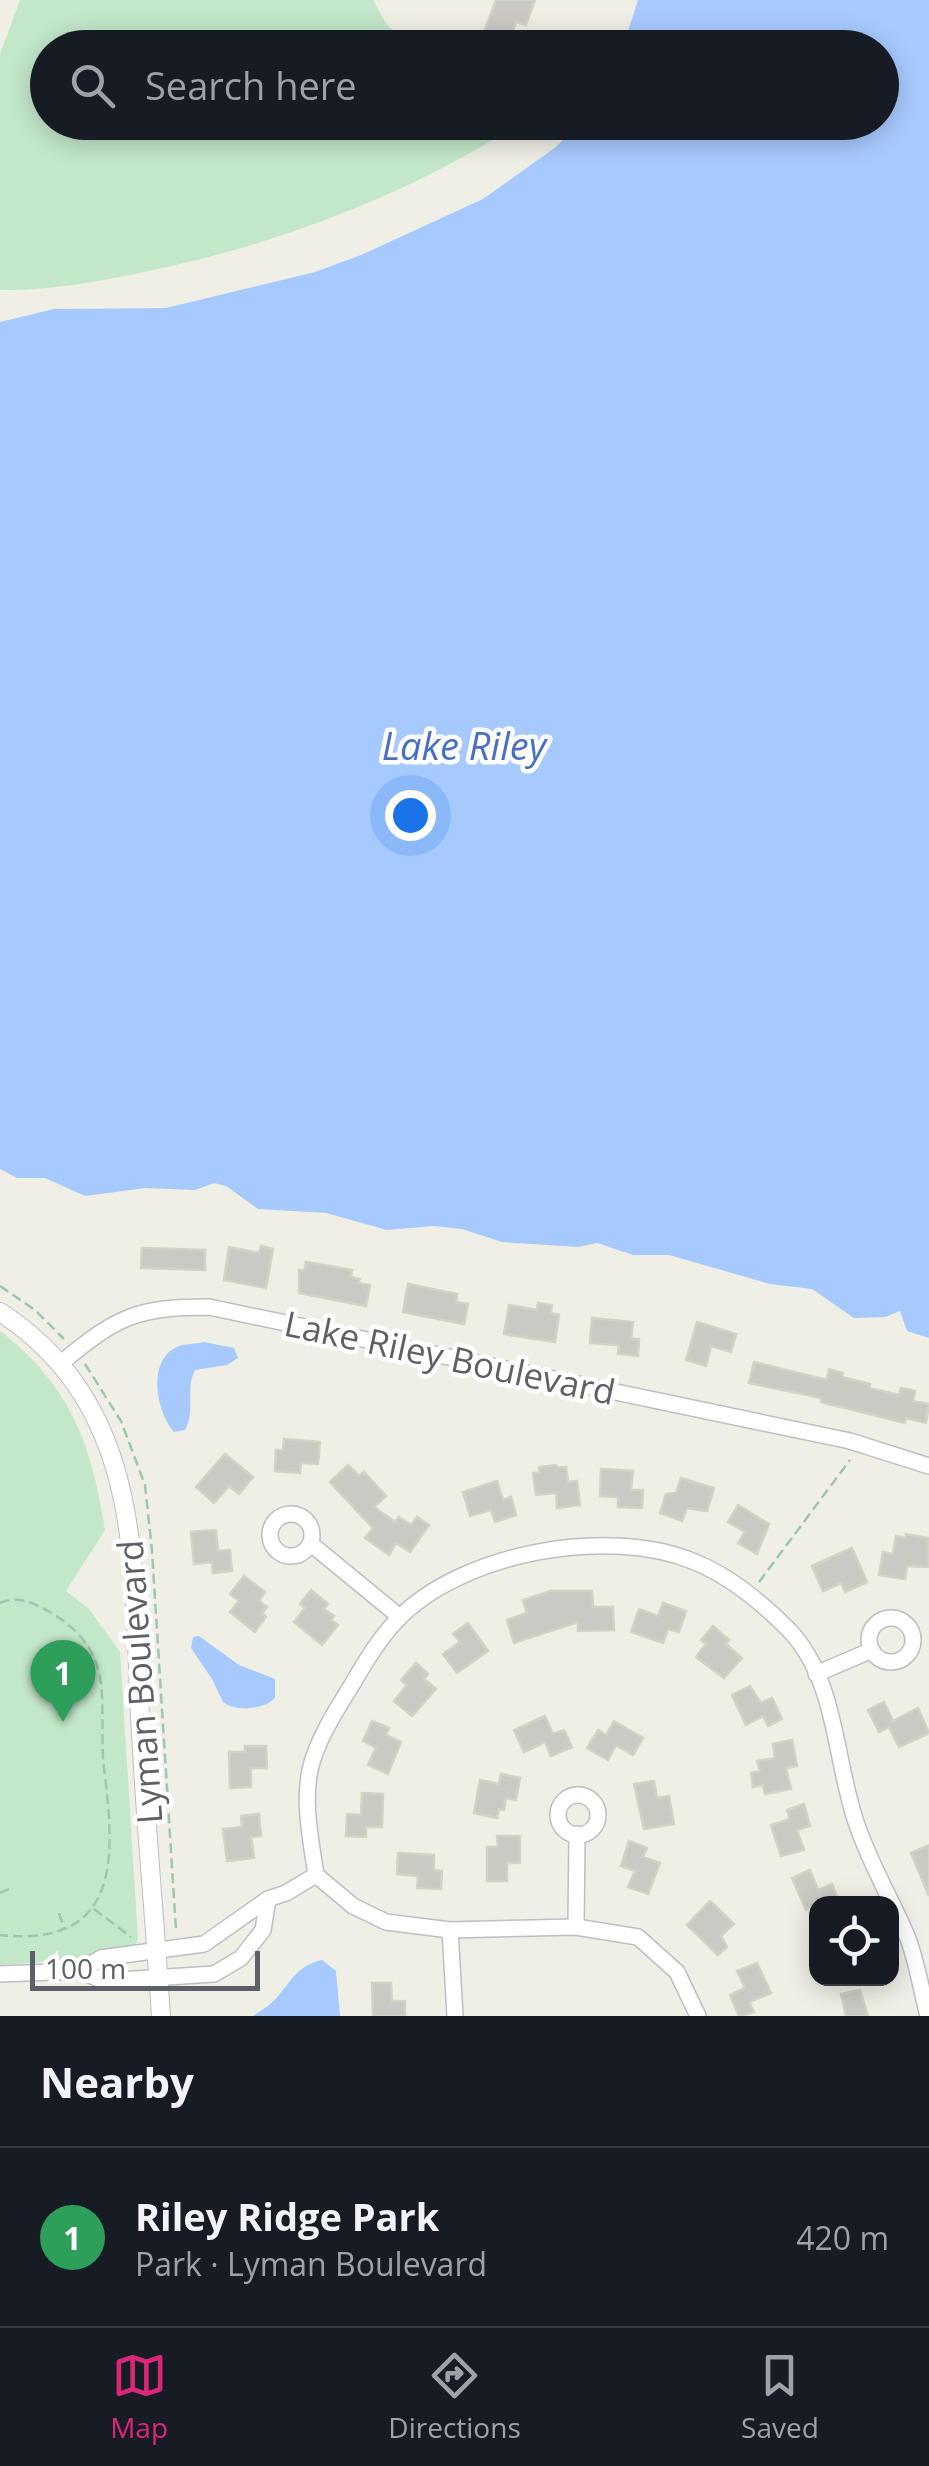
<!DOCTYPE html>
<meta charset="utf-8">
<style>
body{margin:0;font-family:"Open Sans",sans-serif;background:#242831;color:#f1f3f6}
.controls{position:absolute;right:30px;bottom:30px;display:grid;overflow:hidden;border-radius:20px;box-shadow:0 5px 25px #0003}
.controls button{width:90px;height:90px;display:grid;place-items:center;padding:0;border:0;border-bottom:2px solid #363941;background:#171b24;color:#f1f3f6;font:50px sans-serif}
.scale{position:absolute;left:30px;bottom:25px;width:230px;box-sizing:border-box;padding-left:10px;border:5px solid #5d6066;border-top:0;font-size:28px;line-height:35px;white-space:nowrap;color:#5d6066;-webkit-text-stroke:8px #fff;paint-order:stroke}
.you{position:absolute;left:410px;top:815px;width:35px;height:35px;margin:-25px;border:8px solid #fff;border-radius:50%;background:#1a73e8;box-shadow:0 0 0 15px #1a73e833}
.badge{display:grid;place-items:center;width:65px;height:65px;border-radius:50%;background:#db2777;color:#fff;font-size:32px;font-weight:700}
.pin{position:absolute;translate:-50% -82px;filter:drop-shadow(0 2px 5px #0008)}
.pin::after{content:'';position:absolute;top:52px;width:35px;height:30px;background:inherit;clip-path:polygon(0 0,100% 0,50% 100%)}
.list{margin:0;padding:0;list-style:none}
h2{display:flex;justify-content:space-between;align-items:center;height:130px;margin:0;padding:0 40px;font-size:42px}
h2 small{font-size:32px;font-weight:400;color:#9ea1a6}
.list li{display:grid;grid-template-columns:65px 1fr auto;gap:30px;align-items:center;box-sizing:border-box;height:180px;padding:0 40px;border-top:2px solid #363941}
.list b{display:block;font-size:38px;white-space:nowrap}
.list p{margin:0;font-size:32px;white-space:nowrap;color:#9ea1a6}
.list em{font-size:32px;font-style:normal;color:#9ea1a6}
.icon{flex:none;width:55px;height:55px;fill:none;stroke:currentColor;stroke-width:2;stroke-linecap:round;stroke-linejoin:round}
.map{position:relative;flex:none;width:929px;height:2016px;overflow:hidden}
.search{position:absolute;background:#171b24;box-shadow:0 5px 25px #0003;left:30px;right:30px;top:30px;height:110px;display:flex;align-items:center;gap:25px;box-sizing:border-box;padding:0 35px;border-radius:55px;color:#9ea1a6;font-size:38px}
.sheet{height:310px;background:#171b24}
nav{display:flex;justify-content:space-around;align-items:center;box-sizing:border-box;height:140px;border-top:2px solid #363941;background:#171b24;font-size:28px;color:#9ea1a6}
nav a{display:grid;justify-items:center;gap:5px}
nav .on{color:#db2777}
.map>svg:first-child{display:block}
.green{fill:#c3e7c9}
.water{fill:#a7cafe}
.building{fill:#cac9c3;stroke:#d4d2c4;stroke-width:2.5}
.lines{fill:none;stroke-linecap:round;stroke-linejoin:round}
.minor-casing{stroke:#bdbec4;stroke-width:18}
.tertiary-casing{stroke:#bdbec4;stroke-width:20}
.path{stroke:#9cc7b0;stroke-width:2.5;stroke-dasharray:10 5;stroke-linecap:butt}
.minor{stroke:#fff;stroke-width:15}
.tertiary{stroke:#fff;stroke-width:18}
.labels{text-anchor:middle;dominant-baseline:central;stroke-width:9;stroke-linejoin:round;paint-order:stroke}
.street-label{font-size:35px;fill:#5d6066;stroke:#fff}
.water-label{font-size:38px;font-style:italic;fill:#486fc3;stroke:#fff}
</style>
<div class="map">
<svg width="929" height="2016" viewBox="0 0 929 2016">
<rect width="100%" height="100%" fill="#f0efe6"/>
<g class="green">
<path d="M 20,0 L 373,0 L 387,25 L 411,47 L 48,48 L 48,122 L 520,123 C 407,196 276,245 144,272 C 97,282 48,291 0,290 L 0,54 Z"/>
<path d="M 0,1331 C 71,1386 92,1445 105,1530 L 66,1591 L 89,1609 L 120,1652 L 138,1938 C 137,1941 136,1943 135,1946 C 125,1956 20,1964 0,1965 Z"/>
</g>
<g class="water">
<path d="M 638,0 L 929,0 L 929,1338 L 907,1331 L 900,1311 L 885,1317 L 854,1318 L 812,1289 L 770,1284 L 669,1255 L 633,1255 L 597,1243 L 578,1247 L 502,1242 L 462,1229 L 434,1226 L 387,1230 L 326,1213 L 258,1209 L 226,1186 L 214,1183 L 195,1190 L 145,1188 L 85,1196 L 45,1178 L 17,1178 L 0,1169 L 0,322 L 54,309 L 166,308 L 315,272 L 361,255 L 483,199 L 556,147 L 579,123 L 882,122 L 882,48 L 623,47 Z"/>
<path d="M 204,1342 L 234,1348 L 238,1358 L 227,1365 L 195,1370 C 185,1389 196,1411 185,1430 L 174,1432 C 156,1411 146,1359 179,1346 C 186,1344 196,1344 204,1342 Z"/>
<path d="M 199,1636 L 239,1665 L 275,1679 L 275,1698 C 263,1710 236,1712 223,1702 L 212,1679 L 191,1648 L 193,1637 Z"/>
<path d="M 322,1960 L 336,1971 L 340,2016 L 253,2016 C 262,2010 272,2004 279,1995 C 293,1978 299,1965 322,1960 Z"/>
</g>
<g class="building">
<path d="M 496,0 L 535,0 L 526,25 L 516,22 L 510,39 L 485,30 Z"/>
<path d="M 261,1246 L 273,1249 L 266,1288 L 224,1280 L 229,1247 L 259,1253 Z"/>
<path d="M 142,1248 L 205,1250 L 205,1270 L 141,1268 Z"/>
<path d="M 306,1262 L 352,1270 L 351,1277 L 360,1279 L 358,1283 L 370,1285 L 366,1306 L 299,1293 L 299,1270 L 304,1271 Z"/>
<path d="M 408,1284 L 457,1294 L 456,1302 L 468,1304 L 464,1324 L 403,1312 Z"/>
<path d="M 538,1303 L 552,1305 L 551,1313 L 559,1315 L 555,1342 L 504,1334 L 509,1305 L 537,1310 Z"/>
<path d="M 592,1318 L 633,1322 L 631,1339 L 639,1339 L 638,1356 L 618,1354 L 619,1345 L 590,1343 Z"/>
<path d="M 697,1322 L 736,1334 L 731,1352 L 711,1346 L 706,1366 L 686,1360 Z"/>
<path d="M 754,1362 L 827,1380 L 829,1369 L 843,1373 L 842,1377 L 870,1384 L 869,1388 L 899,1395 L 901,1388 L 915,1391 L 913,1401 L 929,1404 L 926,1423 L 906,1418 L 905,1423 L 821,1402 L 822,1398 L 749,1383 Z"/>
<path d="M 284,1439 L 320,1442 L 318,1464 L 301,1463 L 300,1473 L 275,1471 L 276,1450 L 283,1450 Z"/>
<path d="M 225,1454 L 253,1477 L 239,1494 L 229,1486 L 214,1503 L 196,1487 Z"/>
<path d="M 348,1465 L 359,1476 L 364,1472 L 386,1496 L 374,1507 L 395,1522 L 399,1517 L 411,1525 L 417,1517 L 429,1525 L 410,1552 L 396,1543 L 389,1555 L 365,1538 L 373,1528 L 330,1482 Z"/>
<path d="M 556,1465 L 557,1468 L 566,1467 L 568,1482 L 577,1481 L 580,1505 L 557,1508 L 556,1493 L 536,1495 L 533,1473 L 540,1473 L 539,1467 Z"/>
<path d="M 601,1469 L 633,1471 L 631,1490 L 643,1490 L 642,1508 L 618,1507 L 618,1497 L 600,1496 Z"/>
<path d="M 681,1478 L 714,1488 L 707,1511 L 687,1508 L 682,1521 L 660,1513 L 666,1494 L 676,1493 Z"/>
<path d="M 497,1481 L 503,1500 L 511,1497 L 516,1515 L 495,1522 L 491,1510 L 470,1516 L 463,1492 Z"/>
<path d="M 738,1505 L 769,1524 L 757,1554 L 738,1543 L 745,1532 L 728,1522 Z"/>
<path d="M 216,1530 L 218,1551 L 230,1550 L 232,1571 L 213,1573 L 212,1562 L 194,1564 L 191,1532 Z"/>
<path d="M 906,1534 L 928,1538 L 929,1567 L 907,1566 L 905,1579 L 879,1575 L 883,1552 L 893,1554 L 896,1536 L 906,1538 Z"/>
<path d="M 852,1548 L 867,1582 L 845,1592 L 841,1583 L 823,1591 L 812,1566 Z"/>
<path d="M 244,1576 L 265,1592 L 259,1601 L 267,1607 L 262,1613 L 266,1617 L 255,1632 L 230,1612 L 239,1601 L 230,1594 Z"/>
<path d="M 311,1590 L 328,1604 L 324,1609 L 334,1616 L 331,1620 L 338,1625 L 322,1645 L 294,1622 L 305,1608 L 300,1604 Z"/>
<path d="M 551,1591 L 592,1591 L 593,1607 L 613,1607 L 614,1630 L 578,1631 L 578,1622 L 514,1643 L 507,1620 L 527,1613 L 523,1600 Z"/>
<path d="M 663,1603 L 686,1611 L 679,1632 L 668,1629 L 663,1643 L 631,1632 L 639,1609 L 658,1616 Z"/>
<path d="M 468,1623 L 488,1651 L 457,1673 L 443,1654 L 460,1642 L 453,1634 Z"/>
<path d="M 713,1626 L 729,1640 L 726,1644 L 742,1658 L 724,1678 L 696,1657 L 706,1644 L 701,1640 Z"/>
<path d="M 416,1663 L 428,1674 L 424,1679 L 436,1689 L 412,1716 L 394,1701 L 407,1685 L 401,1680 Z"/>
<path d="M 750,1686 L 761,1703 L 772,1698 L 782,1719 L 768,1726 L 763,1716 L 746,1725 L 732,1695 Z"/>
<path d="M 884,1702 L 893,1721 L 918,1708 L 929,1733 L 899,1747 L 889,1727 L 879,1732 L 868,1710 Z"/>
<path d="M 545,1716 L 553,1734 L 564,1730 L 572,1747 L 551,1756 L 545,1742 L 524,1752 L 514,1730 Z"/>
<path d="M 372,1721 L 389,1728 L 386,1735 L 401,1742 L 388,1774 L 368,1765 L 376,1748 L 363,1741 Z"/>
<path d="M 614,1721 L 643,1738 L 633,1755 L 616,1745 L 608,1760 L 587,1748 L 598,1730 L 606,1735 Z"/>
<path d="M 792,1740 L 797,1766 L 786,1768 L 791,1789 L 765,1794 L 763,1785 L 753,1787 L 751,1773 L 760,1771 L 757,1761 L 775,1758 L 773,1744 Z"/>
<path d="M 245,1746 L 266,1746 L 267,1768 L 251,1768 L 251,1787 L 230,1788 L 229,1752 L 245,1752 Z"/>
<path d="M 501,1774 L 520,1778 L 516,1800 L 506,1798 L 504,1810 L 499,1809 L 497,1818 L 474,1813 L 480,1780 L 499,1784 Z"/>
<path d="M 654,1781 L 657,1798 L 669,1796 L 674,1824 L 644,1829 L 634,1784 Z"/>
<path d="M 362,1793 L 383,1794 L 382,1827 L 366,1827 L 366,1837 L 346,1836 L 347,1814 L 361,1815 Z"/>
<path d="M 804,1804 L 810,1826 L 797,1830 L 804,1850 L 781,1856 L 771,1825 L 790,1819 L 787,1810 Z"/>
<path d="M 259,1814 L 261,1836 L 251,1837 L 254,1858 L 227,1861 L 223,1829 L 242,1827 L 241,1816 Z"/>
<path d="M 497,1836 L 520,1836 L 520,1863 L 507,1863 L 507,1881 L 487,1881 L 487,1847 L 498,1847 Z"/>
<path d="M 629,1841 L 647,1848 L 643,1857 L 660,1863 L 648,1894 L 628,1887 L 635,1871 L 621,1866 Z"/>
<path d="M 929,1845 L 929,1896 L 911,1853 Z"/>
<path d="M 398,1853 L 434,1855 L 434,1870 L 442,1871 L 441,1889 L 417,1888 L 418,1876 L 397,1874 Z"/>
<path d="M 810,1870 L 818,1890 L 832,1884 L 840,1904 L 816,1904 L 806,1910 L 792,1878 Z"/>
<path d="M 710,1901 L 734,1924 L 721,1936 L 727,1947 L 718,1955 L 687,1925 Z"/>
<path d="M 757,1963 L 771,1993 L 749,2002 L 754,2012 L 739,2016 L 730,1995 L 745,1988 L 737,1971 Z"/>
<path d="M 372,1983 L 391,1983 L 392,2001 L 405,2001 L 405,2016 L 373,2016 Z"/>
<path d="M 860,1990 L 868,2016 L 846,2016 L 841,1994 Z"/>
</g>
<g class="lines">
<defs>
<g id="minor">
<path d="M 60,1364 C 116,1317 136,1307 209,1307 L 850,1441 L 929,1466"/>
<circle cx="291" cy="1535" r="21"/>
<path d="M 311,1544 L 400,1617"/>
<circle cx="891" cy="1640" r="22"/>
<path d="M 816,1674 L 872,1650"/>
<circle cx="578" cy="1815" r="20"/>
<path d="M 576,1927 L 577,1834"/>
<path d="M 450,1930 L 455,2016"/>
<path d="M 80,1971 L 101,1958 L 204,1944 L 268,1899 L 286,1893 L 316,1875"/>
<path d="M 0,1974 L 80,1971 L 104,1981 L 214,1974 L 241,1958 L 263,1930 L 268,1899"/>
<path d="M 698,2016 L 677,1972 L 638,1937 L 576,1927 L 450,1930 L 386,1922 L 353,1906 L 316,1875 C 311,1840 303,1805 310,1770 C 316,1742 335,1712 350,1688 C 364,1664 378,1640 397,1620 C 462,1552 609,1526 695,1562 C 729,1576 761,1602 787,1628 C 838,1679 834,1761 857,1825 C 870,1863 891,1899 907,1936 C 917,1961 921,1990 928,2016"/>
</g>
<path id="tertiary" d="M 0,1312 C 151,1411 131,1577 141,1734 C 146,1828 155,1922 161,2016"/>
</defs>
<use href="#minor" class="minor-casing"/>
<use href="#tertiary" class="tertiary-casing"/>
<g class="path">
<path d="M 0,1286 L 35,1310 L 64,1339"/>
<path d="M 85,1364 L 121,1421 L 145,1485 L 152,1551 L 176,1930"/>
<path d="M 759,1582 L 850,1460"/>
<path d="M 0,1603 C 18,1595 34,1603 50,1612 C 120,1654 97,1703 104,1768 C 115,1856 122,1948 0,1935"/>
<path d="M 0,1893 L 13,1887"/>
<path d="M 94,1909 L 131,1937"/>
<path d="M 59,1913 L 64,1928"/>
</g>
<use href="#minor" class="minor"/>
<use href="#tertiary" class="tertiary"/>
</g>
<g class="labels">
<g class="street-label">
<text transform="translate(450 1357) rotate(12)">Lake Riley Boulevard</text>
<text transform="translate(139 1682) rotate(-94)">Lyman Boulevard</text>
</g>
<g class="water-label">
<text x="464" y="745">Lake Riley</text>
</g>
</g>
</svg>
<div class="controls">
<button><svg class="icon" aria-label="locate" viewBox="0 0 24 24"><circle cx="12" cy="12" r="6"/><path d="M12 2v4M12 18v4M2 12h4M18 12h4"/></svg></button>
</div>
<div class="scale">100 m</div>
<div class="you"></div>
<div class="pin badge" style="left:63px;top:1722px;background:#2e9e5b">1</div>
<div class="search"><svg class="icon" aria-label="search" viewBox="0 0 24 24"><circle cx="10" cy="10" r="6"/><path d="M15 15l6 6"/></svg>Search here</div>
</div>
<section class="sheet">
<h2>Nearby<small></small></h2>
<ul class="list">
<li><span class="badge" style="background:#2e9e5b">1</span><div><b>Riley Ridge Park</b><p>Park · Lyman Boulevard</p></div><em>420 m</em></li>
</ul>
</section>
<nav>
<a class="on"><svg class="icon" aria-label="map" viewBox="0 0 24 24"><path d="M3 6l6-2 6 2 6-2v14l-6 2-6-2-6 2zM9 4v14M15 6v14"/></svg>Map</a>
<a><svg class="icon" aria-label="directions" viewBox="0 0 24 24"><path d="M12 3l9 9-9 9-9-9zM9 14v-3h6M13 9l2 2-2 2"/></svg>Directions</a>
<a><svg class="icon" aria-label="saved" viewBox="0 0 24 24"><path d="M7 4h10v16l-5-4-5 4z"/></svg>Saved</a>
</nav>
